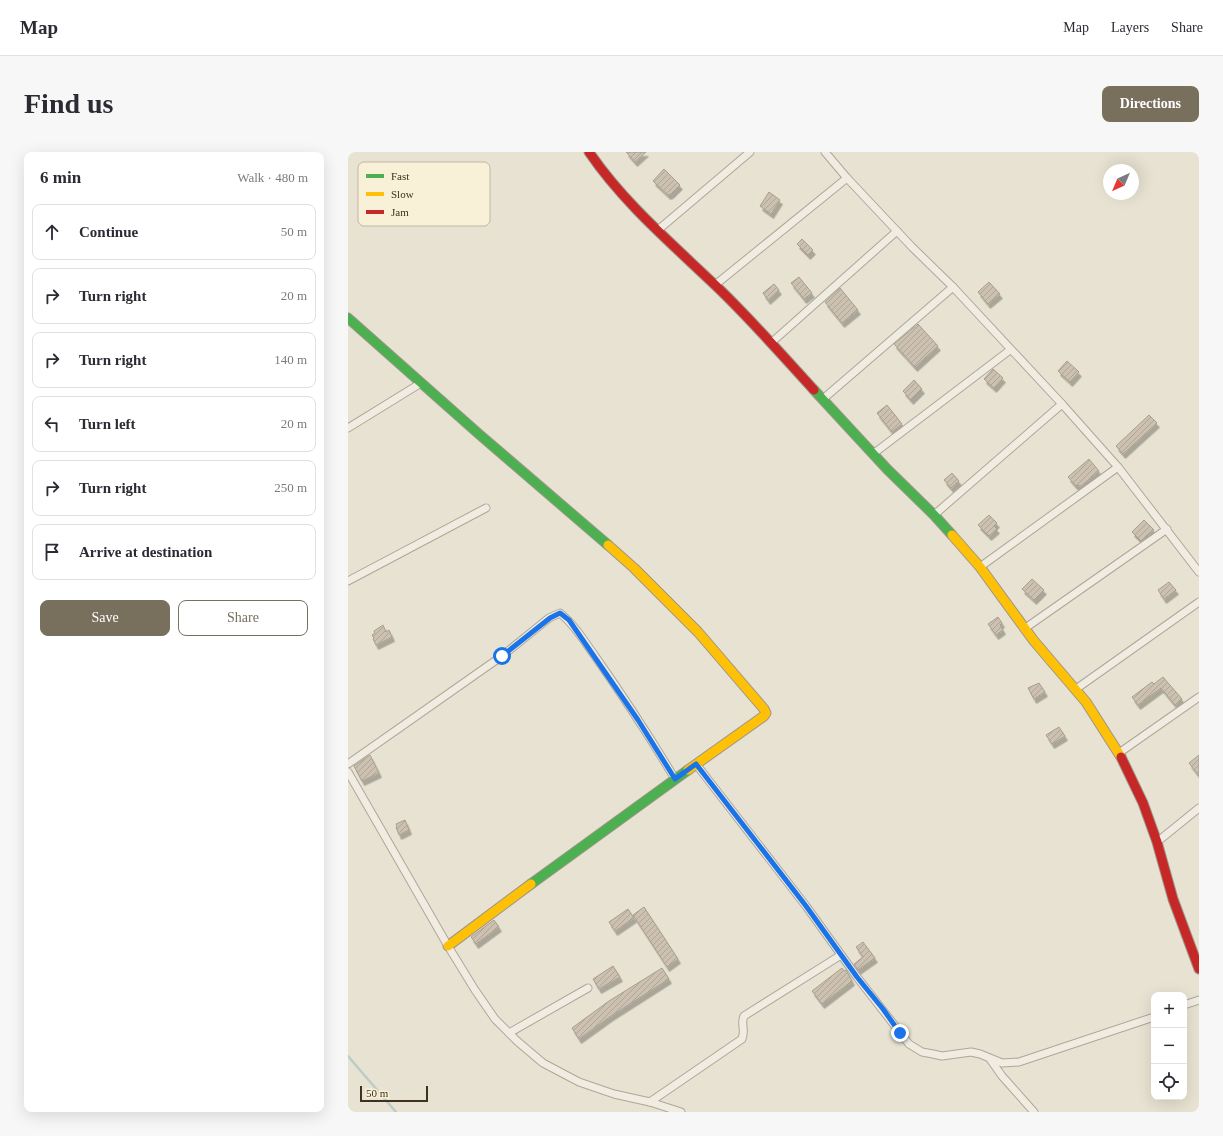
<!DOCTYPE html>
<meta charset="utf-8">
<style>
body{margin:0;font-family:Georgia,serif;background:#f7f7f7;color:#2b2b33}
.controls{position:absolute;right:12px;bottom:12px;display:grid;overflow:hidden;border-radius:8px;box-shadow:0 4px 16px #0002}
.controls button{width:36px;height:36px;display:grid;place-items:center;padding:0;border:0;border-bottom:1px solid #e1e1e2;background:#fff;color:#2b2b33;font:20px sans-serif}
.compass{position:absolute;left:755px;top:12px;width:36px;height:36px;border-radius:50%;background:#fff;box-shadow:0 4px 16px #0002;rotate:224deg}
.scale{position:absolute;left:12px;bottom:10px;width:68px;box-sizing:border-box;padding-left:4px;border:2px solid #3e311f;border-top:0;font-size:11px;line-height:14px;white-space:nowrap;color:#3e311f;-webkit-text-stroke:3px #f8f1d7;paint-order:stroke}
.stop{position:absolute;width:12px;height:12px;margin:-9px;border:3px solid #1a73e8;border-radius:50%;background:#fff}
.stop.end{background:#1a73e8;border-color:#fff;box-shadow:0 1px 4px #0008}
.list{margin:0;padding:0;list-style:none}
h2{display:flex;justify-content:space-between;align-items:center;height:52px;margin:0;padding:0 16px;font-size:17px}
h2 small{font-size:13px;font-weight:400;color:#7c7c81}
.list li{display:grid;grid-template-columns:26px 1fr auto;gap:12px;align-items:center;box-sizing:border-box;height:56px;margin:0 8px 8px;padding:0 8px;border:1px solid #e1e1e2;border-radius:8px}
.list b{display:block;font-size:15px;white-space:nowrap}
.list em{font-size:13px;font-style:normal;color:#7c7c81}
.actions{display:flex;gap:8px;padding:12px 16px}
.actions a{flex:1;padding:9px 0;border:1px solid #796f5d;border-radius:8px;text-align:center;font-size:14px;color:#796f5d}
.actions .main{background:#796f5d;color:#fff}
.icon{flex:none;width:22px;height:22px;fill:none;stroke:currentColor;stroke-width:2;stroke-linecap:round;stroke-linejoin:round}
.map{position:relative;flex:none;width:851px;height:960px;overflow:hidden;border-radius:8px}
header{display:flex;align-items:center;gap:24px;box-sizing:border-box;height:56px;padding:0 20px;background:#fff;border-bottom:1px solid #e1e1e2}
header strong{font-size:19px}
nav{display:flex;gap:22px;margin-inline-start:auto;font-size:14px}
.intro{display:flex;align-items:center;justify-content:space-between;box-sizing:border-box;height:96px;padding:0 24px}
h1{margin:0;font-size:28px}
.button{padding:10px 18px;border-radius:8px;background:#796f5d;color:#fff;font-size:14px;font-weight:700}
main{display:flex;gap:24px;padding:0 24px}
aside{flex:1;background:#fff;border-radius:8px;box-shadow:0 4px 16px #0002}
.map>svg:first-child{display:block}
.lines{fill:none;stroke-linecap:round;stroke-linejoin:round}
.stream{stroke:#bbcec4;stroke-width:2.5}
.building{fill:url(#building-hatch);stroke:#a89e8f;filter:url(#shadow)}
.street-casing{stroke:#ada799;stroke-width:9}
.fast-casing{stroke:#9d9689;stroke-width:11}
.slow-casing{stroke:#9d9689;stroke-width:11}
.jam-casing{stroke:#9d9689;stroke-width:11}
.street{stroke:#f0ece2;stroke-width:7}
.fast{stroke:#4caf50;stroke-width:9}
.slow{stroke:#ffc107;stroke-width:9}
.jam{stroke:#c62828;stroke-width:9}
.route{stroke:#1a73e8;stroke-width:5}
.key{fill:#f8f1d7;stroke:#c0b7a0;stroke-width:1}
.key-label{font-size:11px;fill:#3e311f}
</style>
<header>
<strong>Map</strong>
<nav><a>Map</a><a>Layers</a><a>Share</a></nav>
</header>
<div class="intro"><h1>Find us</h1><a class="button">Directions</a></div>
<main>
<aside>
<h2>6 min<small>Walk · 480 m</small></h2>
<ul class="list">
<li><svg class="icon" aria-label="ahead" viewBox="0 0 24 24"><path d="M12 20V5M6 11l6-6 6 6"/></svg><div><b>Continue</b></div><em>50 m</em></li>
<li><svg class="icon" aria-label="right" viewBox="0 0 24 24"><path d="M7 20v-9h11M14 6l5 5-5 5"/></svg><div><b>Turn right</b></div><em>20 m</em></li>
<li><svg class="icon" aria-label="right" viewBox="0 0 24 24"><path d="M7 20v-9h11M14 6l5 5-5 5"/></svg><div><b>Turn right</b></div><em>140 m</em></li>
<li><svg class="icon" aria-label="left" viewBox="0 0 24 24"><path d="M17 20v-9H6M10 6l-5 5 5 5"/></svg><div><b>Turn left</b></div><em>20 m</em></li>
<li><svg class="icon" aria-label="right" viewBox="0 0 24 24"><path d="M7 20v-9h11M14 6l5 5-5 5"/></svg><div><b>Turn right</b></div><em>250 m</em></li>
<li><svg class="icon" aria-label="arrive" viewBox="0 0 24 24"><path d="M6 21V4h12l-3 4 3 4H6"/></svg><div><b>Arrive at destination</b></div></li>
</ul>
<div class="actions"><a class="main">Save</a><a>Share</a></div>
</aside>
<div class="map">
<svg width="851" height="960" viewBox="0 0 851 960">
<defs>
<pattern id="building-hatch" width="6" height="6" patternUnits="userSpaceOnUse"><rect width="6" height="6" fill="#ccc1b1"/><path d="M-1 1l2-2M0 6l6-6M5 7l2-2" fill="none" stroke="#b0a698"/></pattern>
<filter id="shadow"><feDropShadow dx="2.5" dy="4.5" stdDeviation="0" flood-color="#0004"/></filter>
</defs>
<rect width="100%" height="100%" fill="#e7e2d1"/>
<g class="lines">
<path class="stream" d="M 0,904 L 48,960"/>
</g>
<g class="building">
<path d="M 278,0 L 298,0 L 287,10 Z"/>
<path d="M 316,17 L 332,33 L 323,42 L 320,43 L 305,29 Z"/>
<path d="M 421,40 L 432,48 L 423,62 L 412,54 Z"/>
<path d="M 454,87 L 465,98 L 460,103 L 449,92 Z"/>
<path d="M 451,125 L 464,141 L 456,147 L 443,131 Z"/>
<path d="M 641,130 L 652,142 L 640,152 L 630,140 Z"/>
<path d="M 426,132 L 431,138 L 420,148 L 415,141 Z"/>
<path d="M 492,136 L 510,158 L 494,171 L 477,150 Z"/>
<path d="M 570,172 L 590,194 L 567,215 L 546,192 Z"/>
<path d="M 719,209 L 731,220 L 722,230 L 710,219 Z"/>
<path d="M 645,217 L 655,226 L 646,236 L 636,227 Z"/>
<path d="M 566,228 L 574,237 L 563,248 L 555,239 Z"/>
<path d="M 539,253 L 554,272 L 544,280 L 529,261 Z"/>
<path d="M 801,263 L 809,271 L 775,302 L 768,294 Z"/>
<path d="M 741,307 L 751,319 L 733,334 L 727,333 L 720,325 Z"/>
<path d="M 604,321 L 611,329 L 603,336 L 596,328 Z"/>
<path d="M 641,363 L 649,371 L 646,374 L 649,377 L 641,384 L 630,373 Z"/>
<path d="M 796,368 L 806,378 L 793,389 L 784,380 Z"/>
<path d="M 684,427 L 696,438 L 686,448 L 674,437 Z"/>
<path d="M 821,430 L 828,438 L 816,447 L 810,438 Z"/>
<path d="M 650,465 L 654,471 L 652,473 L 655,478 L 648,483 L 640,472 Z"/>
<path d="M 35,473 L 38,480 L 41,478 L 44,485 L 28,493 L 25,487 L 26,486 L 24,483 L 27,481 L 26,479 Z"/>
<path d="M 815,525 L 834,547 L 827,553 L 813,536 L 790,553 L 784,545 L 804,530 L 806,532 Z"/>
<path d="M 691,531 L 697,540 L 686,547 L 680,536 Z"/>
<path d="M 711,575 L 717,584 L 704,592 L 698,583 Z"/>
<path d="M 22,603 L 31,621 L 14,629 L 6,614 Z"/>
<path d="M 851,603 L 851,624 L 841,611 Z"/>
<path d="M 57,668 L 61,678 L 51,683 L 48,675 L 49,674 L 48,672 Z"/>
<path d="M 296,755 L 330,807 L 319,815 L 285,763 Z"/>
<path d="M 280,757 L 286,766 L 267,779 L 261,770 Z"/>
<path d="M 146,768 L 151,775 L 128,792 L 123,785 Z"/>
<path d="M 515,790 L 527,806 L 510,818 L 506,812 L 515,805 L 508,795 Z"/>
<path d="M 265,814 L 272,825 L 251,837 L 245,827 Z"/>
<path d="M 314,816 L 321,827 L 263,864 L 231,887 L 224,876 L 261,849 Z"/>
<path d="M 494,816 L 496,819 L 498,818 L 504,829 L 474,852 L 464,839 Z"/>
</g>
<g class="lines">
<defs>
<g id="street">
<path d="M 477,0 L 499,26 L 564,95 L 605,135 L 714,252 L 770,315 L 851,420"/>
<path d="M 310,78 L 402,0"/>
<path d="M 367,133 L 499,26"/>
<path d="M 423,191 L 549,79"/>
<path d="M 475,247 L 605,135"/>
<path d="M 0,276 L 73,231"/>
<path d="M 525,302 L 662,198"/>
<path d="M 586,363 L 714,252"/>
<path d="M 632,415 L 770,315"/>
<path d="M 0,429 L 138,356"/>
<path d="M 676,477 L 819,377"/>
<path d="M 728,537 L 851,450"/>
<path d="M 771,601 L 851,545"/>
<path d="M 0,612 L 154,504 L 201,466 L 212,461 C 227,473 236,489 247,504 C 275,544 302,585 327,627"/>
<path d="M 348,612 L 458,754 L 509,825 L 561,892 L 574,900 L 585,902 L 594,904 L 623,900 L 632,902 L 654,911 L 671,910 L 806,865"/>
<path d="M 0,620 L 100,794 L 127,838 L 147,867 L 169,889 L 195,911 L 231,930 L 266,942 L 302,950 L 333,960"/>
<path d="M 809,690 L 851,656"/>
<path d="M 836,853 L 851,848"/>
<path d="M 161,881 L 240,836"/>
<path d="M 642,907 L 654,924 L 686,960"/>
<path d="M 302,950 L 394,887 C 398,876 392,873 396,864 L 493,803"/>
</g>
<g id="fast">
<path d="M 0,166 L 132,283 L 260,393"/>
<path d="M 466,238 L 539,317 L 586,363 L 604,383"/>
<path d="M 183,732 L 340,618"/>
</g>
<g id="slow">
<path d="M 604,383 L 632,415 L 686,489 L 738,550 L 773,605"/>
<path d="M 260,393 L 286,416 L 350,480 L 416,557 L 418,561 L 416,564 L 340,618"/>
<path d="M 100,794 L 183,732"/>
</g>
<g id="jam">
<path d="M 241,0 C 275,50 322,90 366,132 C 401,165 433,202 466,238"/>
<path d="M 773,605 L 795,651 L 809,690 L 825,747 L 851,817"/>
</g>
</defs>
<use href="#street" class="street-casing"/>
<use href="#fast" class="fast-casing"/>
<use href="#slow" class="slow-casing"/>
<use href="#jam" class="jam-casing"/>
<use href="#street" class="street"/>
<use href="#fast" class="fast"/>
<use href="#slow" class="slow"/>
<use href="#jam" class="jam"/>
</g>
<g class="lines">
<path class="route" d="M 154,504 L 202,466 L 212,461 L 221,468 L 290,568 L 327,627 L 348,612 L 458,754 L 509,825 L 535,857 L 552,881"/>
</g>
<rect x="10" y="10" width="132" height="64" rx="6" class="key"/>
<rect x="18" y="22" width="18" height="4" fill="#4caf50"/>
<rect x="18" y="40" width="18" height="4" fill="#ffc107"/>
<rect x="18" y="58" width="18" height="4" fill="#c62828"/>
<g class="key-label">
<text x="43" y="28">Fast</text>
<text x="43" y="46">Slow</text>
<text x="43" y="64">Jam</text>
</g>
</svg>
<div class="controls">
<button>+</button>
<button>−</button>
<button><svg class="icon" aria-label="locate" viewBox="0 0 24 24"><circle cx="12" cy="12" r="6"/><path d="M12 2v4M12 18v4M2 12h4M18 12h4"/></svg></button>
</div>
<svg class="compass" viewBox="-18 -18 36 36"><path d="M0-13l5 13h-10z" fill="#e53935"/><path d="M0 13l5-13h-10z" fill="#7c7c81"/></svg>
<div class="scale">50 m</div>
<div class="stop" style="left:154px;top:504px"></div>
<div class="stop end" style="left:552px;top:881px"></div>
</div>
</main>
